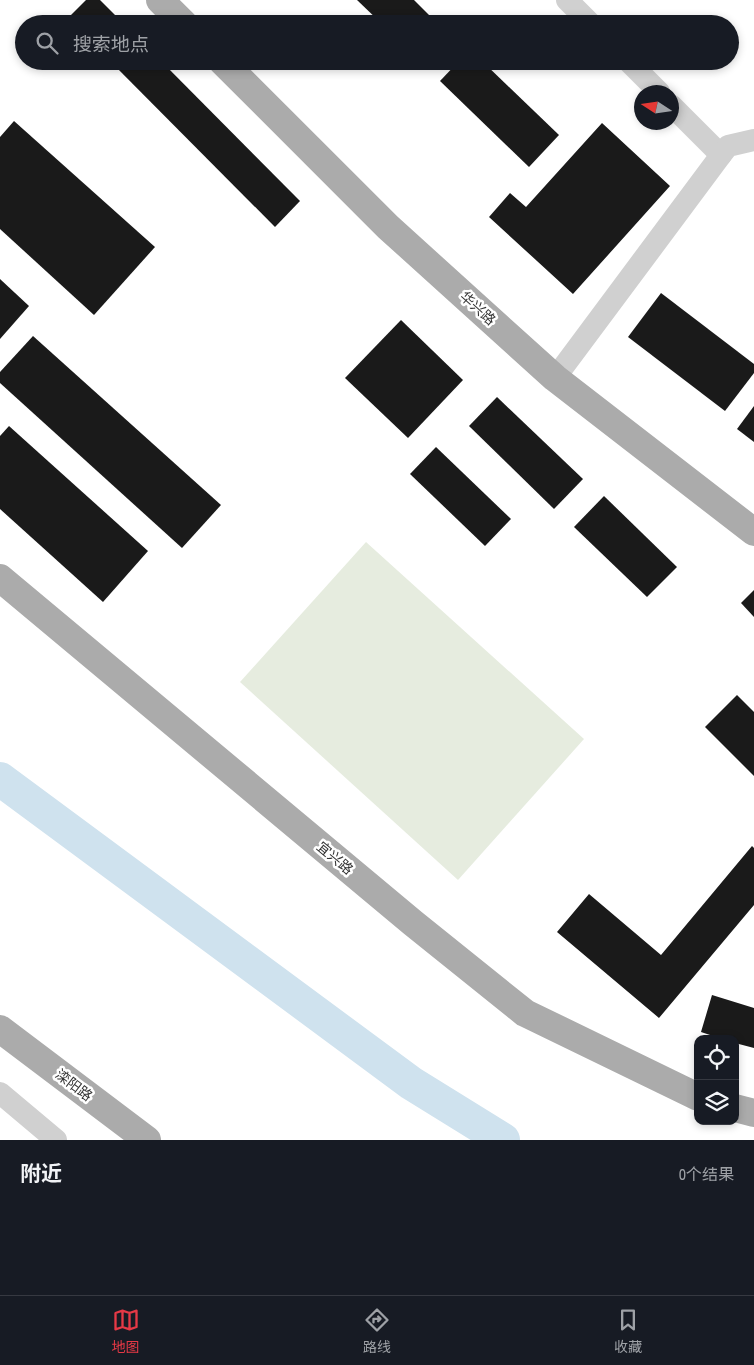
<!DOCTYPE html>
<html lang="zh">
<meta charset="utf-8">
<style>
body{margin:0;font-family:"Archivo Narrow","Noto Sans SC",sans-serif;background:#242831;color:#f1f3f6}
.controls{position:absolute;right:15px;bottom:15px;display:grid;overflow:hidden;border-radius:10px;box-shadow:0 2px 8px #0003}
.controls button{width:45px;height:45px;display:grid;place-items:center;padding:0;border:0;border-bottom:1px solid #363941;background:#171b24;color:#f1f3f6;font:25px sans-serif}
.compass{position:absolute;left:634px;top:85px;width:45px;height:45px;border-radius:50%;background:#171b24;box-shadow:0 2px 8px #0003;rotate:282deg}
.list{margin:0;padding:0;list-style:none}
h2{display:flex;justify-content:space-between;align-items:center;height:65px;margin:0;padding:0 20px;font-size:21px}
h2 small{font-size:16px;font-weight:400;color:#9ea1a6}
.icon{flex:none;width:28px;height:28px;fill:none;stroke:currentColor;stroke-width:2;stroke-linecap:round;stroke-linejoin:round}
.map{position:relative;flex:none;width:754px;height:1140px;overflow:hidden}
.search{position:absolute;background:#171b24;box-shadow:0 2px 8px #0003;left:15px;right:15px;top:15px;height:55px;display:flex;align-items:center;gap:12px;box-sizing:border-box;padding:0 18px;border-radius:28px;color:#9ea1a6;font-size:19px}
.sheet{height:155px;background:#171b24}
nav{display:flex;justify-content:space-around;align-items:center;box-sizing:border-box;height:70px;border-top:1px solid #363941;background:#171b24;font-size:14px;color:#9ea1a6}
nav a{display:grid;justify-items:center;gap:2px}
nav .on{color:#e63946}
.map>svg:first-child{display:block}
.green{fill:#e6ecdf}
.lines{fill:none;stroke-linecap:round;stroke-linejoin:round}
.river{stroke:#cfe2ee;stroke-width:34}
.building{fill:#1a1a1a}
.minor{stroke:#d0d0d0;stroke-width:22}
.major{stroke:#ababab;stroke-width:28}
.labels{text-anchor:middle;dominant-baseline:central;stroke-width:5;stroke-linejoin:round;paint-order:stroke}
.street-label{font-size:14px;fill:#333;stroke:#fff}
</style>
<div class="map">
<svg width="754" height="1140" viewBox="0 0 754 1140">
<rect width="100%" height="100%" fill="#fff"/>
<path class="green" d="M 366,542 L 584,739 L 458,880 L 240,682 Z"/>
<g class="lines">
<path class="river" d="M 0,779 L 411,1083 L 503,1140"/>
</g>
<g class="building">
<path d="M 86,0 L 100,0 L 124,24 L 72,24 L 67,19 Z"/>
<path d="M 357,0 L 414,0 L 438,24 L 382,24 Z"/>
<path d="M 110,61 L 161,61 L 300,201 L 275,227 Z"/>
<path d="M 421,61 L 433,61 L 427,68 Z"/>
<path d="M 459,61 L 482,61 L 559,135 L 529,167 L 440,81 Z"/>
<path d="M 14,121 L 155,247 L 94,315 L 0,229 L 0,137 Z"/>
<path d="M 602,123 L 670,186 L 573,294 L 489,217 L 510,193 L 526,207 Z"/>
<path d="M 0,279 L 29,306 L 0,339 Z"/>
<path d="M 661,293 L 754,364 L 754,373 L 725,411 L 628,337 Z"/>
<path d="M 401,320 L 463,380 L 408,438 L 345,378 Z"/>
<path d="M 33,336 L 221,505 L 182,548 L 0,383 L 0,372 Z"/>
<path d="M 497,397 L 583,479 L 554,509 L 469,426 Z"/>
<path d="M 754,406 L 754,442 L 737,429 Z"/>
<path d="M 9,426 L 148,551 L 103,602 L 0,509 L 0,436 Z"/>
<path d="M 436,447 L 511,519 L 485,546 L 410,474 Z"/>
<path d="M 604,496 L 677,567 L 647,597 L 574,527 Z"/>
<path d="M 754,590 L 754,617 L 741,603 Z"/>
<path d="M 737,695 L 754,712 L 754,776 L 705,727 Z"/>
<path d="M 752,846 L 754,848 L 754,905 L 659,1018 L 557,932 L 589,894 L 661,955 Z"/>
<path d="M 712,995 L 754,1008 L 754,1048 L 735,1043 L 735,1039 L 722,1039 L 701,1032 Z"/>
</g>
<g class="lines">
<g class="minor">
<path d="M 567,0 L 591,24"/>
<path d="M 628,61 L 659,92"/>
<path d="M 672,106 L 721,155"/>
<path d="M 555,378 L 721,155 L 728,146 L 754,140"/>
<path d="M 0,1093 L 56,1140"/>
</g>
<g class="major">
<path d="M 160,0 L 184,24"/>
<path d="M 222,61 L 388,227 L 555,378 L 754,532"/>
<path d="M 0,578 L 413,923 L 525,1013 L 698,1097"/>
<path d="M 0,1029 L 147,1140"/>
<path d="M 735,1108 L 754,1113"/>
</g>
</g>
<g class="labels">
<g class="street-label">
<text transform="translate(478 308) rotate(42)">华兴路</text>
<text transform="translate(335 858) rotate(40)">宜兴路</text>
<text transform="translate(74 1085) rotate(37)">滦阳路</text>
</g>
</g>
</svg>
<div class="controls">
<button><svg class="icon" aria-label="locate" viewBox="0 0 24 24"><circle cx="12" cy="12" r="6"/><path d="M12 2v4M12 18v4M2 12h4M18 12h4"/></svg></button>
<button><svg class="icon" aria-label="layers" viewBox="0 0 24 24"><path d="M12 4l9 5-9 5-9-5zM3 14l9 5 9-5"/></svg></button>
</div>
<svg class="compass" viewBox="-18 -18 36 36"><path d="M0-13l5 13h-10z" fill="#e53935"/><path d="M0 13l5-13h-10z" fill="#9ea1a6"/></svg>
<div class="search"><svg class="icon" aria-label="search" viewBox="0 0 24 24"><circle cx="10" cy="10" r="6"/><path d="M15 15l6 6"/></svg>搜索地点</div>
</div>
<section class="sheet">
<h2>附近<small>0个结果</small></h2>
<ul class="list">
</ul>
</section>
<nav>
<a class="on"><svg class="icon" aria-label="map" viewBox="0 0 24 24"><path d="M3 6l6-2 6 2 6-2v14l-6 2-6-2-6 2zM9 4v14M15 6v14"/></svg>地图</a>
<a><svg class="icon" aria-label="directions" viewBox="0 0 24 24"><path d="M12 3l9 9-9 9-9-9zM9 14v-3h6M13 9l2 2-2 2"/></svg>路线</a>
<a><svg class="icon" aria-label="saved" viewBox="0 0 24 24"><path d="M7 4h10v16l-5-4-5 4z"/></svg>收藏</a>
</nav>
